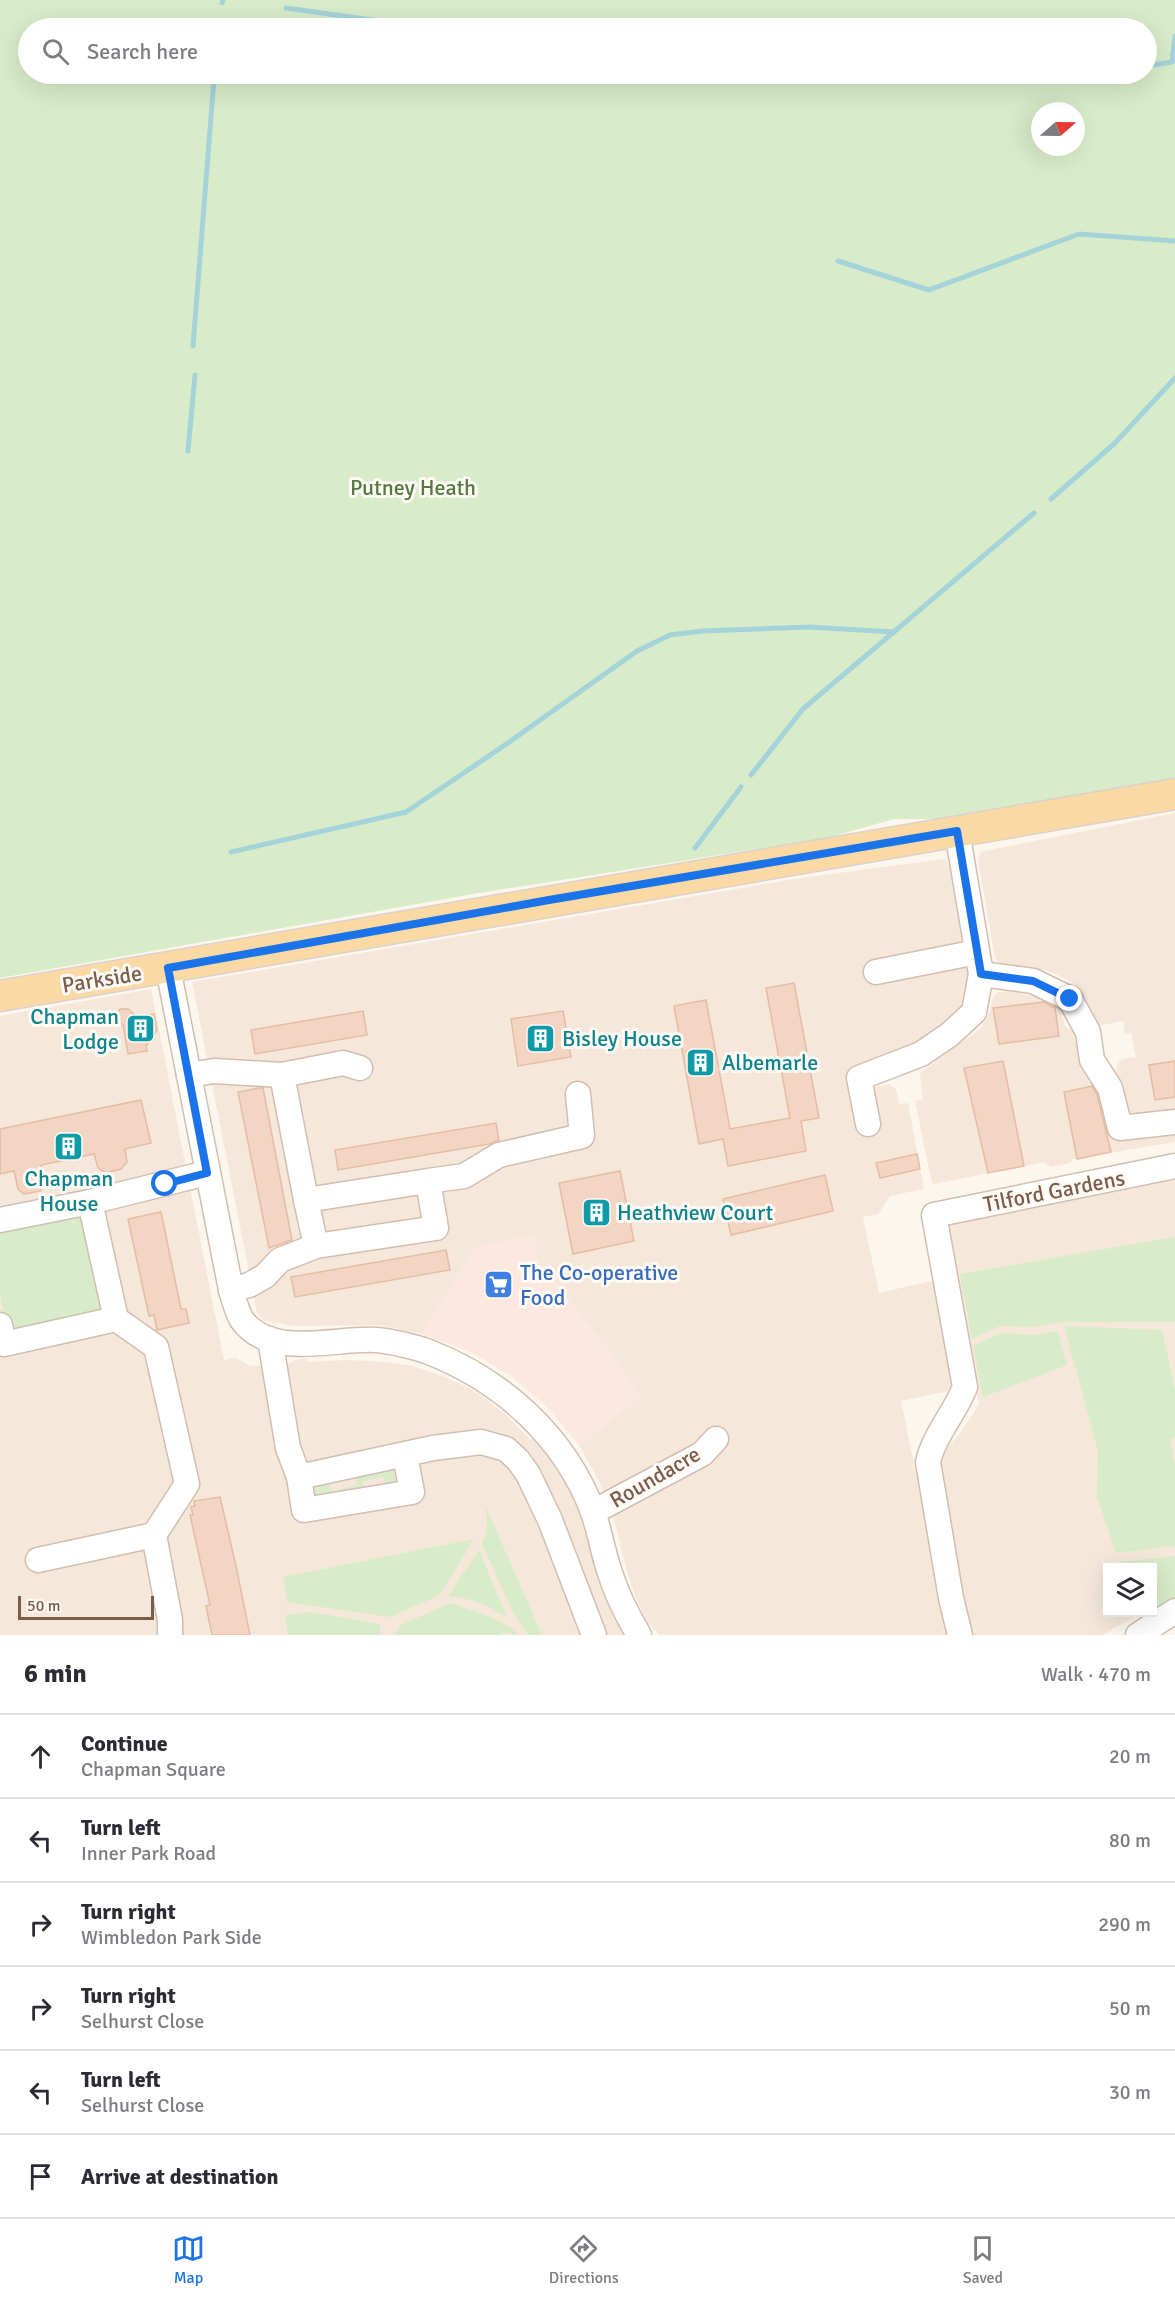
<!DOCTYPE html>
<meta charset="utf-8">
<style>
body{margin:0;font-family:Signika,sans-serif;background:#f7f7f7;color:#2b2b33}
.controls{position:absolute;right:18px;bottom:18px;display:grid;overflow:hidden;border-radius:0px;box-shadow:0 6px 24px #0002}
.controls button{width:54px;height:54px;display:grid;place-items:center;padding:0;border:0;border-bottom:2px solid #e1e1e2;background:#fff;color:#2b2b33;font:30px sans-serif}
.compass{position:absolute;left:1031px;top:102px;width:54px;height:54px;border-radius:50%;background:#fff;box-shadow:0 6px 24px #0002;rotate:70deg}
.scale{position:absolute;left:18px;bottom:15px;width:136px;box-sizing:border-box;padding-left:6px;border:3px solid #7a5c4d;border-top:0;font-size:16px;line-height:21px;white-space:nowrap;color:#7a5c4d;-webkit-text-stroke:4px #fffaf3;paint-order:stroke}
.stop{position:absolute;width:18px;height:18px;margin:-14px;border:4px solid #1a73e8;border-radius:50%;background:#fff}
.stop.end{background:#1a73e8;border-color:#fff;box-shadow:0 2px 6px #0008}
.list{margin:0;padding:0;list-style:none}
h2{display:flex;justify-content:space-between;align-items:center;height:78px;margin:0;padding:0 24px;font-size:26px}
h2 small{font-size:20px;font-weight:400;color:#7c7c81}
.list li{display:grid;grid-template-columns:39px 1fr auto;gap:18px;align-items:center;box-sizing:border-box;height:84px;padding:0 24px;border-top:2px solid #e1e1e2}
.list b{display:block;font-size:22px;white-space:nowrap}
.list p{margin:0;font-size:20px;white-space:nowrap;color:#7c7c81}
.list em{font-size:20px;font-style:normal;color:#7c7c81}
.icon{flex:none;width:33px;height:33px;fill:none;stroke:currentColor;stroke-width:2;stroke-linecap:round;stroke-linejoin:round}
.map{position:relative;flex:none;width:1175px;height:1635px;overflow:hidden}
.search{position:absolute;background:#fff;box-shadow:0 6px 24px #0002;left:18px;right:18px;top:18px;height:66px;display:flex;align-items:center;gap:15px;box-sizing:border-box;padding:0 21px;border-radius:33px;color:#7c7c81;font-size:22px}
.sheet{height:582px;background:#fff}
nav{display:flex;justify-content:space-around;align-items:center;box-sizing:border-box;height:84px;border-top:2px solid #e1e1e2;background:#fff;font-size:16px;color:#7c7c81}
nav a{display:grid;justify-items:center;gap:3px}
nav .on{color:#1a73e8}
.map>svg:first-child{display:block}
.residential{fill:#f5e8da}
.commercial{fill:#fde8e0}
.green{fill:#d8ecc9;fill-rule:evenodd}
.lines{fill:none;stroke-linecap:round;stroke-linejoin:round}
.stream{stroke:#a5d3da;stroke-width:5}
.building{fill:#f3d5c3;stroke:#e6bba3;stroke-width:1.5}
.minor-casing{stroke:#d1beb0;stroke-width:27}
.major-casing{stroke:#dad1cd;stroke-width:33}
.minor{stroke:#fff;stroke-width:24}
.major{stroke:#fbd9a5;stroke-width:30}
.route{stroke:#1a73e8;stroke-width:8}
.labels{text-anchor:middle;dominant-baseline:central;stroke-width:6;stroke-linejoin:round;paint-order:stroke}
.park-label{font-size:22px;fill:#537a41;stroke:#fffaf3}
.street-label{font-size:22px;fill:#7a5c4d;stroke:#fffaf3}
.culture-label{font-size:22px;fill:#0d838f;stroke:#fffaf3;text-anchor:start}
.shop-label{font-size:22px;fill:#366cbe;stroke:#fffaf3;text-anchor:start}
</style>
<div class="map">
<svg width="1175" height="1635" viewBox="0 0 1175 1635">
<rect width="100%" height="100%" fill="#fdf6ec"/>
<g class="residential">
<path d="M 1175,813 L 1175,1142 L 1073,1159 L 1070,1163 L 1051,1167 L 1044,1162 L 935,1184 L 932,1183 L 915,1101 L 923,1100 L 920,1073 L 981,1028 L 990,1011 L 993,997 L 999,992 L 1011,991 L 1058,1003 L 1065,1026 L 1072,1030 L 1081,1054 L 1097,1078 L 1116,1074 L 1117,1065 L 1122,1059 L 1136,1057 L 1131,1033 L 1125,1035 L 1123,1021 L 1097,1026 L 1087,1001 L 1072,982 L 1053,973 L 1031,967 L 999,963 L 995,958 L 978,860 L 980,852 Z"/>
<path d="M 944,859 L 951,867 L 967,960 L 967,983 L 965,1004 L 948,1021 L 926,1038 L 866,1064 L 871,1088 L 889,1084 L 896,1089 L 899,1104 L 908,1103 L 924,1189 L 890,1196 L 878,1214 L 863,1217 L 879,1293 L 935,1280 L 958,1389 L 901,1401 L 949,1635 L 659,1635 L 647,1622 L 638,1604 L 627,1572 L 614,1519 L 600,1483 L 579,1445 L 640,1397 L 619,1364 L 539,1263 L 476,1247 L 422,1334 L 379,1325 L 293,1326 L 263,1320 L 257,1313 L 192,982 L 794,879 Z"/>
<path d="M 151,989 L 224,1360 L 236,1358 L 251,1366 L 287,1365 L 293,1361 L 307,1358 L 308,1362 L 346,1360 L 386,1362 L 413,1366 L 445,1377 L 478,1393 L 506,1415 L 530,1439 L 538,1436 L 558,1463 L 586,1520 L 596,1566 L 608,1602 L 624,1635 L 0,1635 L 0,1016 Z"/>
<path d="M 1175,1177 L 1175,1591 L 1152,1568 L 1108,1568 L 1108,1612 L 1141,1613 L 1102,1635 L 969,1635 L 940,1465 L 942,1454 L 961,1432 L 979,1404 L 944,1223 Z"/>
</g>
<path class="commercial" d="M 534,1234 L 539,1263 L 619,1364 L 640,1397 L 579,1445 L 548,1408 L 512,1377 L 473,1353 L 422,1334 L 476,1247 Z"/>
<g class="green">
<path d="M 0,0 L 1175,0 L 1175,779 L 943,819 L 894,819 L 827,838 L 479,893 L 0,978 ZM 28,28 L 1146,28 L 1146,74 L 28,74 ZM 1040,111 L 1076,111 L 1076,147 L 1040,147 Z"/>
<path d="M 79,1213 L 86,1218 L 103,1309 L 98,1316 L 14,1333 L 7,1330 L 0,1293 L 0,1230 Z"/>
<path d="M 1175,1237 L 1175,1322 L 1059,1322 L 1035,1327 L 1000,1326 L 972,1339 L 960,1274 Z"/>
<path d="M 1064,1326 L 1162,1330 L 1175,1389 L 1175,1438 L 1170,1439 L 1175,1465 L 1175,1546 L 1116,1553 L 1097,1497 L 1098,1451 Z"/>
<path d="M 1058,1331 L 1067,1365 L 983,1397 L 973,1346 L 1001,1333 L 1036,1335 Z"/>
<path d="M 396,1467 L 403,1485 L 386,1488 L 383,1477 L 363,1482 L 364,1493 L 312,1500 L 313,1480 L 326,1477 L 333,1491 L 357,1485 L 354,1472 Z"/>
<path d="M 486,1507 L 542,1635 L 528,1635 L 513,1613 L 482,1543 L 487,1531 Z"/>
<path d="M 474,1539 L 440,1595 L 390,1617 L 287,1602 L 283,1577 Z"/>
<path d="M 479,1550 L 507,1618 C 489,1605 470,1598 448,1596 Z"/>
<path d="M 1175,1556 L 1175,1599 L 1142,1622 L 1138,1613 L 1152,1612 L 1152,1568 L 1121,1567 L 1119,1562 Z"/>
<path d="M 450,1603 C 470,1609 505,1620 519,1635 L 502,1633 L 499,1635 L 394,1635 L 401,1625 Z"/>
<path d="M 311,1612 L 380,1624 L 380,1635 L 288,1635 L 285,1615 Z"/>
</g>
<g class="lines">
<g class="stream">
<path d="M 222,3 L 223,0"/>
<path d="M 286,8 L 430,28"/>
<path d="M 1146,66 L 1172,62 L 1175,36"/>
<path d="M 838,261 L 929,290 L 1079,234 L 1175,241"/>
<path d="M 193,346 L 214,79"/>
<path d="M 188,451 L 195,375"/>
<path d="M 1051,499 L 1115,443 L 1175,378"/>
<path d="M 751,775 L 803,709 L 1034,513"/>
<path d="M 695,848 L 741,787"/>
<path d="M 231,852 L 406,812 L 505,745 L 637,651 L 670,635 L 702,631 L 809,627 L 894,632"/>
</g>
</g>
<g class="building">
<path d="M 794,983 L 819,1118 L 801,1121 L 806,1151 L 728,1166 L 723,1139 L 699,1144 L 674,1006 L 706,1000 L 730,1129 L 790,1118 L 766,988 Z"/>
<path d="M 1044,1002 L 1055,1008 L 1059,1036 L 999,1044 L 993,1008 Z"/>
<path d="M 120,1009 L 128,1009 L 137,1017 L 154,1014 L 157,1030 L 146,1046 L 147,1051 L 128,1054 L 123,1025 L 117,1021 L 117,1014 Z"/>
<path d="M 363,1011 L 367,1035 L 255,1054 L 251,1030 Z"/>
<path d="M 563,1011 L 571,1057 L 518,1066 L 511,1019 Z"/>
<path d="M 1003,1061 L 1024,1166 L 988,1173 L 964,1068 Z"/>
<path d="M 1175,1061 L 1175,1097 L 1155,1100 L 1149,1065 Z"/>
<path d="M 1092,1086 L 1097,1094 L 1111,1152 L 1077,1159 L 1064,1092 Z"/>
<path d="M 259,1088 L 263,1088 L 292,1240 L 269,1248 L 238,1092 Z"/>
<path d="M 141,1100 L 151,1143 L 125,1149 L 127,1162 L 121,1169 L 106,1173 L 98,1168 L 94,1154 L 41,1165 L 46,1184 L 40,1191 L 24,1194 L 18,1189 L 14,1171 L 0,1174 L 0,1129 Z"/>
<path d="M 496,1123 L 499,1140 L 489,1144 L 338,1170 L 335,1150 Z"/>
<path d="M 917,1154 L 920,1169 L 880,1178 L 876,1163 Z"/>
<path d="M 620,1171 L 634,1241 L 573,1254 L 559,1183 Z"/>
<path d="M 825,1175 L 833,1211 L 731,1235 L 723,1199 Z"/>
<path d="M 161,1212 L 181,1309 L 186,1309 L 189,1323 L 157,1330 L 154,1315 L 149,1316 L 128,1219 Z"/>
<path d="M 446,1250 L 450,1270 L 295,1297 L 291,1277 Z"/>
<path d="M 220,1497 L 236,1566 L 250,1635 L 212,1635 L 206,1606 L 210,1605 L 190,1515 L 193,1515 L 191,1507 L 195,1506 L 194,1501 Z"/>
</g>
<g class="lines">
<defs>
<g id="minor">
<path d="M 168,968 L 231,1290 C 234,1300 237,1312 242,1320 C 271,1360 337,1337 376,1340 C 390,1341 416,1347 429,1352 C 503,1381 565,1437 593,1512 C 600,1532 603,1553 610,1573 C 617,1595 627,1615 639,1635"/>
<path d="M 876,972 L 977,952"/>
<path d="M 981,974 L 1033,981 L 1070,999 L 1088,1032 L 1092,1060 L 1110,1088 L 1120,1128 L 1175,1122"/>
<path d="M 189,1075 L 214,1071 L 282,1075 L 343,1063 L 360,1068"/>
<path d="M 282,1075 L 306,1200"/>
<path d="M 868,1124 L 859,1078 L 921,1054 L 949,1035 L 974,1012 L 981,974 L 957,831"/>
<path d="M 428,1181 L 306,1200 L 316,1246 L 436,1228 L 428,1181 L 464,1176 L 499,1155 L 582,1136 L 578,1094"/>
<path d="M 90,1202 L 207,1173"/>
<path d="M 0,1220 L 90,1202 L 116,1319"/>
<path d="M 231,1290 L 249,1285 L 265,1276 L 280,1260 L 316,1246"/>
<path d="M 116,1319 L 156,1347 L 187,1484 L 154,1535"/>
<path d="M 0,1325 L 4,1344 L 116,1319"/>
<path d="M 270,1339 L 288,1448 L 299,1477"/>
<path d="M 405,1455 L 412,1492 L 304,1510 L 299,1477 L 433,1448 L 481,1442 L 506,1449 L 518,1460 L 528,1474 L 550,1520 L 594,1635"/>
<path d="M 593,1512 L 702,1454 L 716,1439"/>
<path d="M 38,1560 L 154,1535 L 170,1620 L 170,1635"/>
<path d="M 960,1635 L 951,1598 L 928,1462 C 934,1435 955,1413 965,1387 L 934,1215 L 1175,1166"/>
<path d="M 1138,1635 L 1175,1611"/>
</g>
<path id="major" d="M 0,996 L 1175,794"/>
</defs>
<use href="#minor" class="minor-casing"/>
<use href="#major" class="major-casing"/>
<use href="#minor" class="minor"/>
<use href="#major" class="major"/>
</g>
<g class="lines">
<path class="route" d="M 165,1184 L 207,1173 L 168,968 L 549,900 L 957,831 L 981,974 L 1033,981 L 1070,999"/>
</g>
<defs>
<symbol id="building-square" viewBox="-11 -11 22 22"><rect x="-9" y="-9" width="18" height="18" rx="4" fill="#0f9aa8" stroke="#fffaf3"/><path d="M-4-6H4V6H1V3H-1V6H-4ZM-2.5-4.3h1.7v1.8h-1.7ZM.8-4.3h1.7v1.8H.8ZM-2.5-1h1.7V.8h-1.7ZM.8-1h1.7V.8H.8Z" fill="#fff"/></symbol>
<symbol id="supermarket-square" viewBox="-11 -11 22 22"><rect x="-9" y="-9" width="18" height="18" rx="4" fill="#3f7fe0" stroke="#fffaf3"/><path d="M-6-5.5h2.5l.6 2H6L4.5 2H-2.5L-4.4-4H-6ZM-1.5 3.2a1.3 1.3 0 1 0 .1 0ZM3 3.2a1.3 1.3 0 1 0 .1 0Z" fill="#fff"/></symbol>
</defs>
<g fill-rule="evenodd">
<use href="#building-square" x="124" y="1012" width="33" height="33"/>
<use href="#building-square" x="524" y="1022" width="33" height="33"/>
<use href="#building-square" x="684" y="1046" width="33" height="33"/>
<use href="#building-square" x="52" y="1130" width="33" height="33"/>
<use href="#building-square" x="580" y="1196" width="33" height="33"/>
<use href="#supermarket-square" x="482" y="1268" width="33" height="33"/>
</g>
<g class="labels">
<g class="park-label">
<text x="413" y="487">Putney Heath</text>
</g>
<g class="street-label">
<text transform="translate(102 979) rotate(-9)">Parkside</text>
<text transform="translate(1054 1191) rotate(-11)">Tilford Gardens</text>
<text transform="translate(655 1477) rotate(-30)">Roundacre</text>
</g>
<g class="culture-label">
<text x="119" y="1016" text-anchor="end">Chapman<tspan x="119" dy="25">Lodge</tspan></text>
<text x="562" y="1038">Bisley House</text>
<text x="722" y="1062">Albemarle</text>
<text x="69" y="1178" text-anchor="middle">Chapman<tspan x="69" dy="25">House</tspan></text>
<text x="617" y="1212">Heathview Court</text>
</g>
<g class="shop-label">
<text x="520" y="1272">The Co-operative<tspan x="520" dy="25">Food</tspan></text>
</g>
</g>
</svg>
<div class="controls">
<button><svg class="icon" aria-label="layers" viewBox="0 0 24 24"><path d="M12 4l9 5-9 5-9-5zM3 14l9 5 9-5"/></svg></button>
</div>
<svg class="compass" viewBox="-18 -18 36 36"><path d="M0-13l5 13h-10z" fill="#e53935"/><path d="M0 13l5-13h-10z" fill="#7c7c81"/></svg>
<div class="scale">50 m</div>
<div class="stop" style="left:165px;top:1184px"></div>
<div class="stop end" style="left:1070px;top:999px"></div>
<div class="search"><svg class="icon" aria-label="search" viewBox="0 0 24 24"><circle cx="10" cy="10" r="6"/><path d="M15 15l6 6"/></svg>Search here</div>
</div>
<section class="sheet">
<h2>6 min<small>Walk · 470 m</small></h2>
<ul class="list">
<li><svg class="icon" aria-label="ahead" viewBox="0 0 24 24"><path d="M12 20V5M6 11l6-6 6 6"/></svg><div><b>Continue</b><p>Chapman Square</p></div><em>20 m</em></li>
<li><svg class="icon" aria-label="left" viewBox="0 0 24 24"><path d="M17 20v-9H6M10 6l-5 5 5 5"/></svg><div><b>Turn left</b><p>Inner Park Road</p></div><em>80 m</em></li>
<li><svg class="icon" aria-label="right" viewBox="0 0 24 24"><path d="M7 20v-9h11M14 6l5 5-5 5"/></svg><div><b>Turn right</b><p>Wimbledon Park Side</p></div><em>290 m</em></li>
<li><svg class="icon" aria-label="right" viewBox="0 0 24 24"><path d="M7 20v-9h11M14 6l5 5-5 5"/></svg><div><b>Turn right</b><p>Selhurst Close</p></div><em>50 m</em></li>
<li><svg class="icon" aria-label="left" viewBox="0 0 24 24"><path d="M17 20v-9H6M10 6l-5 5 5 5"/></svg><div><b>Turn left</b><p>Selhurst Close</p></div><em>30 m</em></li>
<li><svg class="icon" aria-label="arrive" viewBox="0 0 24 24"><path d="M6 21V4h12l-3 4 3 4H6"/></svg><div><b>Arrive at destination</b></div></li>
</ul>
</section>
<nav>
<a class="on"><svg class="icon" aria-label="map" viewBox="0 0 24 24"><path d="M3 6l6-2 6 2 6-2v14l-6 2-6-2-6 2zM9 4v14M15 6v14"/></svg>Map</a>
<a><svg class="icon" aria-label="directions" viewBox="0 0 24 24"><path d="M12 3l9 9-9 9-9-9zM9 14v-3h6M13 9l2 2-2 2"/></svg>Directions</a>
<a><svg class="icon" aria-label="saved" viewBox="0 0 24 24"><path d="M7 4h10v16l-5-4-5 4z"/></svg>Saved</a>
</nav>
